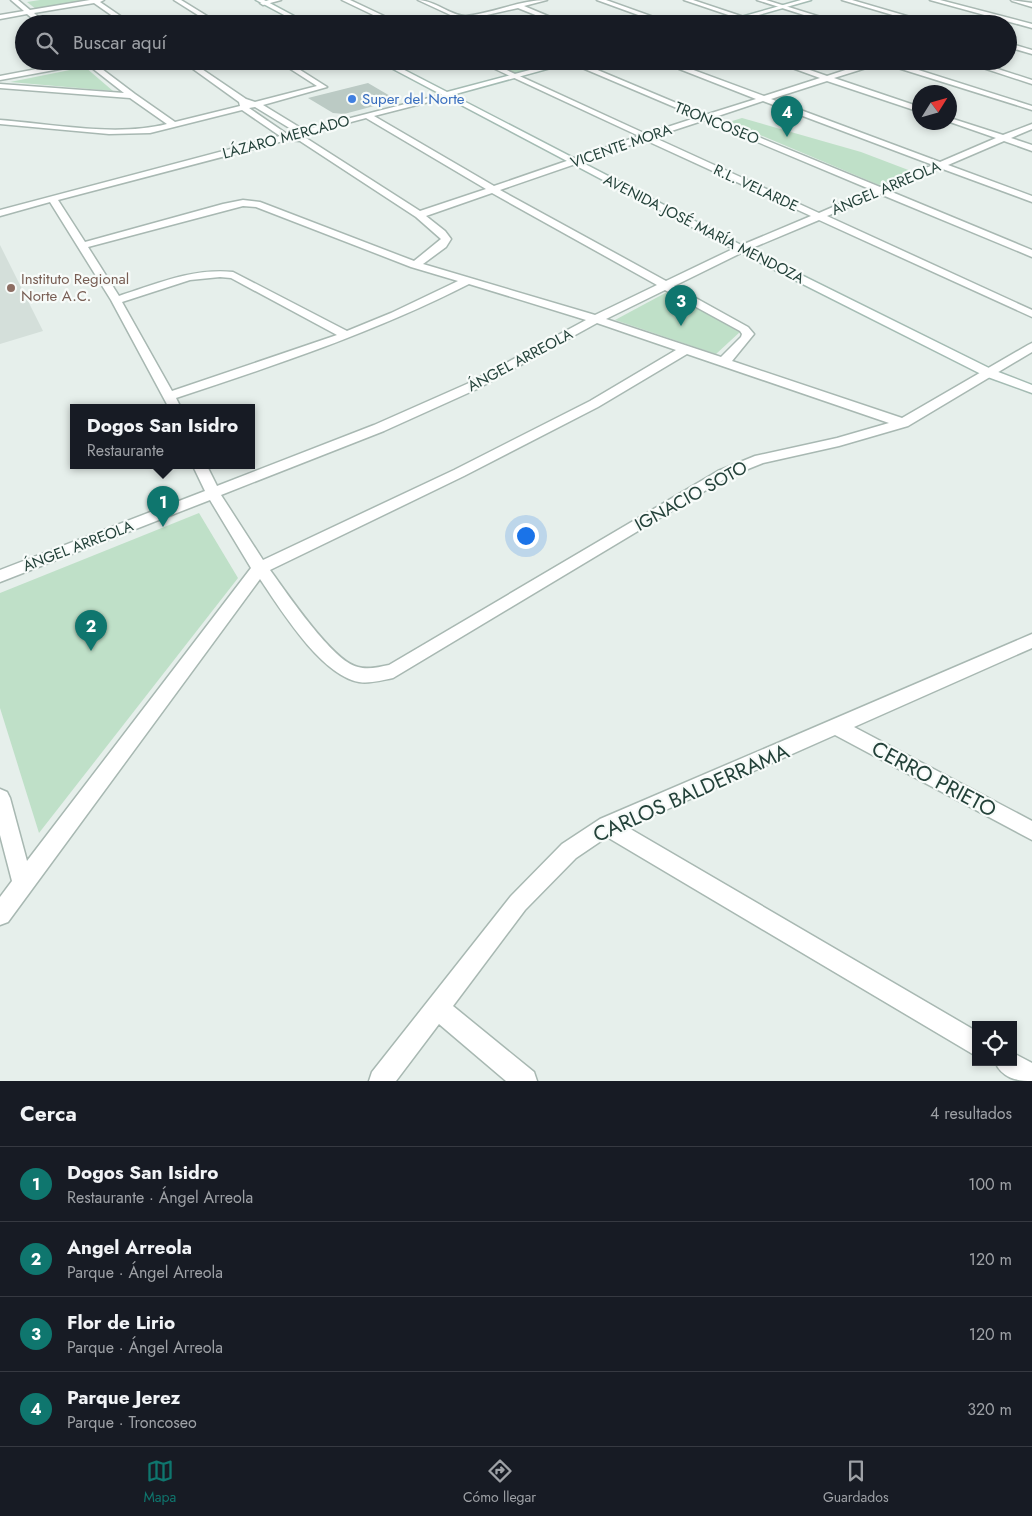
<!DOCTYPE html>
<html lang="es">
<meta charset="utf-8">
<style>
body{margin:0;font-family:Jost,sans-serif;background:#20242c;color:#f1f3f6}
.controls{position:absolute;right:15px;bottom:15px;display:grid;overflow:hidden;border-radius:0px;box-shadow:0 2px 8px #0003}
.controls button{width:45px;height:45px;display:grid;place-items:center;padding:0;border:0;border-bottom:1px solid #363941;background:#171b24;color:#f1f3f6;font:25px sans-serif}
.compass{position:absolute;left:912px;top:85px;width:45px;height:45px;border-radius:50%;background:#171b24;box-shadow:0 2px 8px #0003;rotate:53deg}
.you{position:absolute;left:525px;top:535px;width:18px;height:18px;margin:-12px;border:4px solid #fff;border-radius:50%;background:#1a73e8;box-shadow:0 0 0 8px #1a73e833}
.badge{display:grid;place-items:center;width:32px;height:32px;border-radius:50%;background:#0f766e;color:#fff;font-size:16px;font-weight:700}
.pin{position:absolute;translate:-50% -41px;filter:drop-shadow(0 1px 2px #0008)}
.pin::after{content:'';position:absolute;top:26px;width:18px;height:15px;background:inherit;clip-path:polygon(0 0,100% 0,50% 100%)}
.popup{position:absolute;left:70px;top:404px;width:185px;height:65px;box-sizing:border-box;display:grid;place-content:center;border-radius:0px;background:#171b24;filter:drop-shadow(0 1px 4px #0005);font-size:16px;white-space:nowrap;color:#9ea1a6}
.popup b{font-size:19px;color:#f1f3f6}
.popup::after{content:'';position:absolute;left:50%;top:100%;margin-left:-10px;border:10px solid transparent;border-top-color:#171b24}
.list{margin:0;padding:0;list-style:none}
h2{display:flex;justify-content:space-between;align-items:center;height:65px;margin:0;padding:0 20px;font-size:21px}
h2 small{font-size:16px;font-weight:400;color:#9ea1a6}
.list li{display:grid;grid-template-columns:32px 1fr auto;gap:15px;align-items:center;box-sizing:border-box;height:75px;padding:0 20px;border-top:1px solid #363941}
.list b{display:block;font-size:19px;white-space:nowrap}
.list p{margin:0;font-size:16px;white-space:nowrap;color:#9ea1a6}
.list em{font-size:16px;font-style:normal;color:#9ea1a6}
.icon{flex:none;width:28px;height:28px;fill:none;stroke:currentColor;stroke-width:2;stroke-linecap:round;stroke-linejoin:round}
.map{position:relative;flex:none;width:1032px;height:1081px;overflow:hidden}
.search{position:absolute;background:#171b24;box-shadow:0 2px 8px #0003;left:15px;right:15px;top:15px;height:55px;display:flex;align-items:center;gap:12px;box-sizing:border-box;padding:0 18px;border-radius:28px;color:#9ea1a6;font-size:19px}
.sheet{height:365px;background:#171b24}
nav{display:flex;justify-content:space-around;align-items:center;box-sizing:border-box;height:70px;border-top:1px solid #363941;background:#171b24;font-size:14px;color:#9ea1a6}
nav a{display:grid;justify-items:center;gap:2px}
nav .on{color:#0f766e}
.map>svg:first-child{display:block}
.built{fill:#d4dfda}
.green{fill:#bfe0c8}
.building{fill:#bbcac4}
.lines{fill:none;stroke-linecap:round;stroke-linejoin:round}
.street-casing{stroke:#a8b8b2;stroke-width:3}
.secondary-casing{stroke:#a4bbb3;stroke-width:3}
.street{fill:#fff;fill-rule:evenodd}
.secondary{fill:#fff;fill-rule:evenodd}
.shop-dot{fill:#3f7fe0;stroke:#f7fbf9;stroke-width:2}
.education-dot{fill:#8d6e63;stroke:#f7fbf9;stroke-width:2}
.labels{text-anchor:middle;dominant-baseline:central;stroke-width:4.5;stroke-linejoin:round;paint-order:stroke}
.far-shop-label{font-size:15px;fill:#366cbe;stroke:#f7fbf9;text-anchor:start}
.far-street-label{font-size:15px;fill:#24423a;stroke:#f7fbf9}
.far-education-label{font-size:15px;fill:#785e54;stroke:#f7fbf9;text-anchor:start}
.street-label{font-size:18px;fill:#24423a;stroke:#f7fbf9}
.near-street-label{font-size:21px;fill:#24423a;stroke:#f7fbf9}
</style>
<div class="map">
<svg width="1032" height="1081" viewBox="0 0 1032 1081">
<rect width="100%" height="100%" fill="#e6efeb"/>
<path class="built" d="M 0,245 L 43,331 L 0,344 Z"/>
<g class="green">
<path d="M 40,0 L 86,0 L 36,9 L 27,2 Z"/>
<path d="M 488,61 L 541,61 L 549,64 L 515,73 Z"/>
<path d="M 85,67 L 113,91 L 10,82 Z"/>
<path d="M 742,118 L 861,152 L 911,171 L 879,185 L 729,122 Z"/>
<path d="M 669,291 L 741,331 L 716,354 L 615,320 Z"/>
<path d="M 199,513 L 238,578 L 39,833 L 0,708 L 0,593 Z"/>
</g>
<path class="building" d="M 368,83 L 397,100 L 344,114 L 333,113 L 308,98 Z"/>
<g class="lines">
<defs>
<g id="street">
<path d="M 11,0 L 18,0 L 30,10 L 90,0 L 104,0 L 100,2 L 132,24 L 124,24 L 94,3 L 34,13 L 46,24 L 39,24 L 27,14 L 0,19 L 0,15 L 24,11 Z"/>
<path d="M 174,0 L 181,0 L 220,24 L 212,24 Z"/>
<path d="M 269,0 L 281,0 L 263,5 L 260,3 Z"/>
<path d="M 342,0 L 350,0 L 401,24 L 392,24 Z"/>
<path d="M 418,0 C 434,0 453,17 466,16 C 495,13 519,0 547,0 L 524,6 L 567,24 L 558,24 L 518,8 L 447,24 L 434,24 L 457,18 Z"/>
<path d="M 597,0 L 606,0 L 673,24 L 663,24 Z"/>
<path d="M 684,0 L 693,0 L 765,24 L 755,24 Z"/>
<path d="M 757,0 L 766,0 L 843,24 L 832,24 Z"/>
<path d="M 842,0 L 852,0 L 934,24 L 923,24 Z"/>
<path d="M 930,0 L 940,0 L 1032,24 L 1032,28 Z"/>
<path d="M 1011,0 L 1032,3 L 1032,7 L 1012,1 Z"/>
<path d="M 1008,43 L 1032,50 L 1032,54 L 1008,47 Z"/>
<path d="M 79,61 L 95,61 L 94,63 L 135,94 L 175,122 L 240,106 L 239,102 L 182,61 L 190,61 L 246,99 L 255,102 L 317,86 L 278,61 L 286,61 L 327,87 L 263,105 L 304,130 L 448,93 L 448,97 L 374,116 L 494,186 L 639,136 L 478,61 L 487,61 L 646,134 L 698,117 L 566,61 L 576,61 L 705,115 L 756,99 L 659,61 L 669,61 L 764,96 L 820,78 L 773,61 L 784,61 L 827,76 L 873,61 L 890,61 L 1032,106 L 1032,110 L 882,63 L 834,78 L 920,107 L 920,112 L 827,81 L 771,99 L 940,162 L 996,138 L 950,122 L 950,118 L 1003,135 L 1032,124 L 1032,129 L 1011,138 L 1032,145 L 1032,151 L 1004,141 L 948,165 L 1032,196 L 1032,202 L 940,168 L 887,190 L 1032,250 L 1032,257 L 880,194 L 827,216 L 1032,310 L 1032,317 L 819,220 L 745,251 L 674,286 L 748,327 L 754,334 L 732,361 L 902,418 L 1028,345 L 1032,343 L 1032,352 L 908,426 L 839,446 L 763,463 L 728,477 L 393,678 C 382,680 370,684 359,682 C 321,675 281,610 260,579 L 8,922 L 0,925 L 0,897 L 12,881 L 0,835 L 0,789 L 7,792 L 10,798 L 27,861 L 251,568 L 210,500 L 0,582 L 0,570 L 205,491 L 193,466 L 207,466 L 217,486 L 374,425 L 469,383 L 586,320 L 469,284 C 375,332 276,365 176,398 L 181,408 L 169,408 L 111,300 L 50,202 L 0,216 L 0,210 L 280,136 L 242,110 L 150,133 L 109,134 L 0,124 L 0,120 C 53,124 116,137 167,124 L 130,98 L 0,88 L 0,84 L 124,93 L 87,64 L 0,80 L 0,76 ZM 763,101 L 933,165 L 880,187 L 712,118 ZM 255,107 L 296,132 L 287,134 L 249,108 ZM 366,118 L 486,189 L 420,211 L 306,138 L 306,134 ZM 705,120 L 872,190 L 819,213 L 653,137 ZM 287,140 L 300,141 L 416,217 L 441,239 L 414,261 L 260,202 L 243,200 L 223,204 L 85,242 L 58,200 ZM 645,140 L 811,216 L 737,247 L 666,281 L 500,190 ZM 492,193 L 657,285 L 595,315 L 423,264 L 446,247 L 451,239 L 445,231 L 426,216 ZM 243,206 L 256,207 L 411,267 L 458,281 L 391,313 L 347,331 L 233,272 C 193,268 156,284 119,296 L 88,247 ZM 220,277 L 231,278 L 337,335 L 172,391 L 122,302 L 190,280 ZM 665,290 L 740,331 L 742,334 L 741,337 L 721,357 L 606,319 ZM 597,323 L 676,350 L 590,401 L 454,470 L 263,560 L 221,495 L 384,431 L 477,389 ZM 687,354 L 889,423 L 837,438 L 755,456 L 718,471 L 389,665 C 379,667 368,670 358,667 C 333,662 287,593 270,570 L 464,476 L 598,407 Z"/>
<path d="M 962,61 L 973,61 L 1032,80 L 1032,84 Z"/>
<path d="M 1032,634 L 1032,648 L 854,727 L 1032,821 L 1032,840 L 835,735 L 627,827 L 976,1031 L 976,1056 L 607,837 L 576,858 L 525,910 L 453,1006 L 534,1072 L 537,1081 L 506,1081 L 439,1024 L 396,1081 L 369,1081 L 372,1072 L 511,896 L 562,844 L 600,819 Z"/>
<path d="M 1013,1053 L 1032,1063 L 1032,1081 C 1016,1081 1002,1078 995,1062 L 1013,1062 Z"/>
</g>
<g id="secondary">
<path d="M 256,0 L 264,0 L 309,24 L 301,24 Z"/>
<path d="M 801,0 L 811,0 L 727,24 L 716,24 Z"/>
<path d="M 378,61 L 387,61 L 447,92 L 564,61 L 576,61 L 452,95 L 745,247 L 993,370 L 1032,385 L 1032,393 L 985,376 L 737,251 Z"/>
</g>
</defs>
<use href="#street" class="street-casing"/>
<use href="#secondary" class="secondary-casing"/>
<use href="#street" class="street"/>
<use href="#secondary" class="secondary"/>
</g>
<circle class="shop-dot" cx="352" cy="99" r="5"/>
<circle class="education-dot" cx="11" cy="288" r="5"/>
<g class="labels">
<g class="far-shop-label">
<text x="362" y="99">Super del Norte</text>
</g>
<g class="far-street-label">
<text transform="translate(717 123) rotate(22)">TRONCOSEO</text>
<text transform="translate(286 137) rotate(-15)">LÁZARO MERCADO</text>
<text transform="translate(621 146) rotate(-19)">VICENTE MORA</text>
<text transform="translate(756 188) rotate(25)">R.L. VELARDE</text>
<text transform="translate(886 188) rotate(-23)">ÁNGEL ARREOLA</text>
<text transform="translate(704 229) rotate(27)">AVENIDA JOSÉ MARÍA MENDOZA</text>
<text transform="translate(520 360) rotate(-28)">ÁNGEL ARREOLA</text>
<text transform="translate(78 546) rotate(-21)">ÁNGEL ARREOLA</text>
</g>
<g class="far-education-label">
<text x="21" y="279">Instituto Regional<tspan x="21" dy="17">Norte A.C.</tspan></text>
</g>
<g class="street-label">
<text transform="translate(691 496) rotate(-29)">IGNACIO SOTO</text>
</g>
<g class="near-street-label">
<text transform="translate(934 779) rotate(28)">CERRO PRIETO</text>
<text transform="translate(691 793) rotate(-24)">CARLOS BALDERRAMA</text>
</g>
</g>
</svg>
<div class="controls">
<button><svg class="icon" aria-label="locate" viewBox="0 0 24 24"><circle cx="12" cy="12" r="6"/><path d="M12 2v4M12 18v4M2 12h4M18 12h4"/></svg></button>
</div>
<svg class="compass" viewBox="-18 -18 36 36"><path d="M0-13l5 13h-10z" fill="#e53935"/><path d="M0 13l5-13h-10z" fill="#9ea1a6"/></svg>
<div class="you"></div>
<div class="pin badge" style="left:163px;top:527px">1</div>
<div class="popup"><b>Dogos San Isidro</b>Restaurante</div>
<div class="pin badge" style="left:91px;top:651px">2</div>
<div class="pin badge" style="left:681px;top:326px">3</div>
<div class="pin badge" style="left:787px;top:137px">4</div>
<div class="search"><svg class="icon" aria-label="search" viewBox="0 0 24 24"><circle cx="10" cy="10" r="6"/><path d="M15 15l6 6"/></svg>Buscar aquí</div>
</div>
<section class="sheet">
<h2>Cerca<small>4 resultados</small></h2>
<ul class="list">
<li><span class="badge">1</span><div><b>Dogos San Isidro</b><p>Restaurante · Ángel Arreola</p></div><em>100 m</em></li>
<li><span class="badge">2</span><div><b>Angel Arreola</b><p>Parque · Ángel Arreola</p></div><em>120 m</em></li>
<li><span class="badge">3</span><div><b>Flor de Lirio</b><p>Parque · Ángel Arreola</p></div><em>120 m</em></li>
<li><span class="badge">4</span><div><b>Parque Jerez</b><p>Parque · Troncoseo</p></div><em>320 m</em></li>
</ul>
</section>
<nav>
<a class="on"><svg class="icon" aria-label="map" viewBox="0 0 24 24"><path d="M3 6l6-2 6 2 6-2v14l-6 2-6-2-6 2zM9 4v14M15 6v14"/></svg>Mapa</a>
<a><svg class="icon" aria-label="directions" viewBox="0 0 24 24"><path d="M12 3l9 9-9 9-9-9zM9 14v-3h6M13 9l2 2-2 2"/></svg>Cómo llegar</a>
<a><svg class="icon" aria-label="saved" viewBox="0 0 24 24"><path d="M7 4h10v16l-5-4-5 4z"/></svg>Guardados</a>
</nav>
